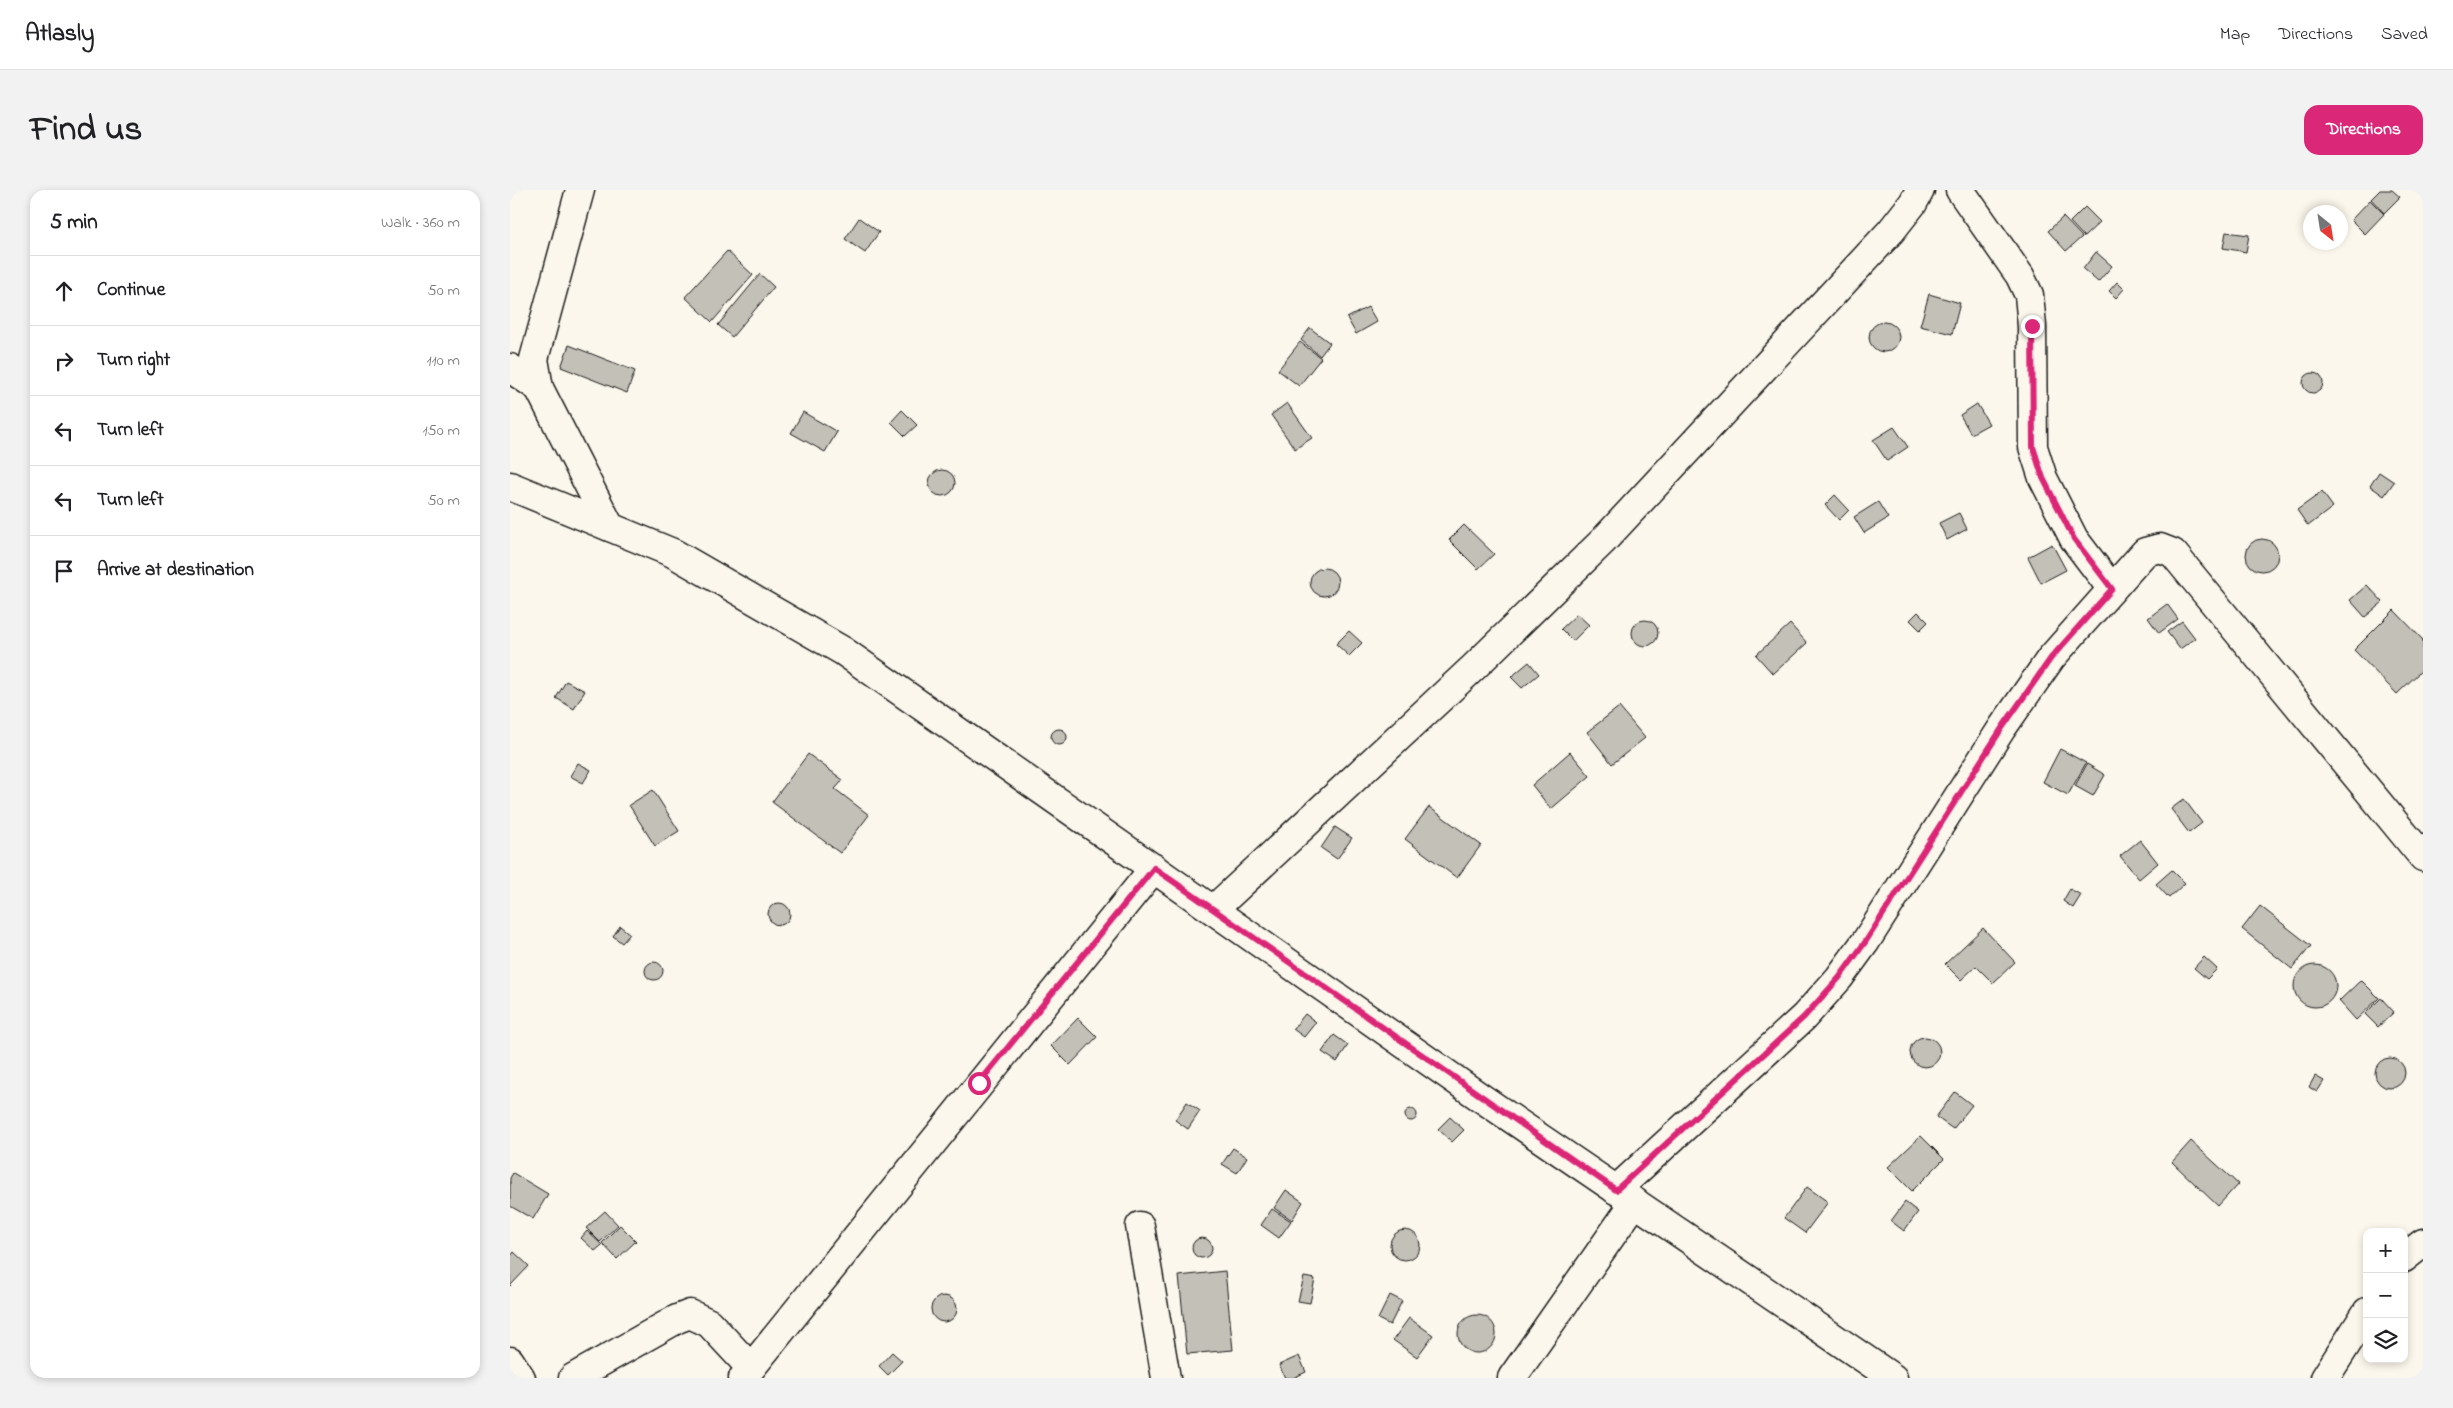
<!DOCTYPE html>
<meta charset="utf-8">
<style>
body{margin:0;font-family:"Indie Flower",sans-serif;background:#f2f2f2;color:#202124}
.controls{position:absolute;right:15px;bottom:15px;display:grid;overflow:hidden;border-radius:10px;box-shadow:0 2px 8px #0003}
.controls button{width:45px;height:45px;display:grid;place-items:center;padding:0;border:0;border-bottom:1px solid #e0e0e0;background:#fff;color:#202124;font:25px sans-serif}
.compass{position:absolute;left:1793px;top:15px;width:45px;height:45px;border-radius:50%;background:#fff;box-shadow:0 2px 8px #0003;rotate:150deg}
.stop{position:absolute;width:15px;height:15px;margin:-11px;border:4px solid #db2777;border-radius:50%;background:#fff}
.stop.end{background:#db2777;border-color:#fff;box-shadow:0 1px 5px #0008}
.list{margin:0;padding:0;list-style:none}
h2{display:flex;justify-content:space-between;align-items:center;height:65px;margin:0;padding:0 20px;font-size:21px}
h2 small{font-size:16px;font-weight:400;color:#757577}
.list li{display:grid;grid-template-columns:32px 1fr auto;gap:15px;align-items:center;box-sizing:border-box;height:70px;padding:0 20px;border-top:1px solid #e0e0e0}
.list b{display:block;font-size:19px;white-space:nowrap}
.list em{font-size:16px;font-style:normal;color:#757577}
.icon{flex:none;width:28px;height:28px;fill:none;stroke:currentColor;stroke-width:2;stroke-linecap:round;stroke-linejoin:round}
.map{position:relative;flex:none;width:1913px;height:1188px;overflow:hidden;border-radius:15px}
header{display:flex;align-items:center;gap:30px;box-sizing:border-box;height:70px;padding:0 25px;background:#fff;border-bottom:1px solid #e0e0e0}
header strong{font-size:24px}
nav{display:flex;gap:28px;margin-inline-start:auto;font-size:18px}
.intro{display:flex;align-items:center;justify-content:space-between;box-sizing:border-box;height:120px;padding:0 30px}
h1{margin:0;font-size:35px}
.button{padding:12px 22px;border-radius:15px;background:#db2777;color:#fff;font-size:18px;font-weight:700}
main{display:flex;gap:30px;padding:0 30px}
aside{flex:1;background:#fff;border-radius:15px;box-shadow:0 2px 8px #0003}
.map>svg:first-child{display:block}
.building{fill:#c3c0b8;stroke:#1c1c1c}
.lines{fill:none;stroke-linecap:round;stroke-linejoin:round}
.minor-casing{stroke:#1c1c1c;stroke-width:31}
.minor{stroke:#fbf7ec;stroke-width:28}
.route{stroke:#db2777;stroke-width:6}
</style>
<header>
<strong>Atlasly</strong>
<nav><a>Map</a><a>Directions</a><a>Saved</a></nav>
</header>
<div class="intro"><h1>Find us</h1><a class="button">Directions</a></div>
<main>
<aside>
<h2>5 min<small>Walk · 360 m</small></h2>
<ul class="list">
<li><svg class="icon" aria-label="ahead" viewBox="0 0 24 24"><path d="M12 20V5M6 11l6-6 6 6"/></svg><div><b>Continue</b></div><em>50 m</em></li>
<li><svg class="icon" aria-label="right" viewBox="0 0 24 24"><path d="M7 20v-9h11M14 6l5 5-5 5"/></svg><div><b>Turn right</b></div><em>110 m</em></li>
<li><svg class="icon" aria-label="left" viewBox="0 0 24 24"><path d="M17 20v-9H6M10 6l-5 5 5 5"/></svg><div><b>Turn left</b></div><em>150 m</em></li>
<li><svg class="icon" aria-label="left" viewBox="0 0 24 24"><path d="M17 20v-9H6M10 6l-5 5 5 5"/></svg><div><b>Turn left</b></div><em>50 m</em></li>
<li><svg class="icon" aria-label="arrive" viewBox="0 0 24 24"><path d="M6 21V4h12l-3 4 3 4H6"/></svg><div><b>Arrive at destination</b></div></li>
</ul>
</aside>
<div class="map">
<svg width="1913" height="1188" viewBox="0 0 1913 1188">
<rect width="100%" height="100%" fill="#fbf7ec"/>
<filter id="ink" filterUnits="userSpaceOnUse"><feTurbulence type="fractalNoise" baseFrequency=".02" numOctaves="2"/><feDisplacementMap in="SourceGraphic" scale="10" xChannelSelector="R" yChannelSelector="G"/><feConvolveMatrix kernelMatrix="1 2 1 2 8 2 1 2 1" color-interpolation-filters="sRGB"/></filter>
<g filter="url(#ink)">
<g class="building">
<path d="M 1870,0 L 1882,0 L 1890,7 L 1874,23 L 1861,9 Z"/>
<path d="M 1860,10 L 1874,24 L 1855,44 L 1841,30 Z"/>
<path d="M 1575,17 L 1590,32 L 1574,47 L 1560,32 Z"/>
<path d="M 1553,27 L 1572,47 L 1556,61 L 1538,41 Z"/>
<path d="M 349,28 L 369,42 L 355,63 L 335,49 Z"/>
<path d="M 1716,42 L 1739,45 L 1736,62 L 1713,58 Z"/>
<path d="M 217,61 L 243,85 L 202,132 L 175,107 Z"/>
<path d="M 1586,62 L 1602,76 L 1588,92 L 1573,79 Z"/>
<path d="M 250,84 L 264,97 L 222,147 L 208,135 Z"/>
<path d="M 1607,92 L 1614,99 L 1606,108 L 1599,101 Z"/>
<path d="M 1419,104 L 1450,113 L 1442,144 L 1410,136 Z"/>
<path d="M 858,117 L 867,132 L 846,144 L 837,128 Z"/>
<circle cx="1374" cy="147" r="15"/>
<path d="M 800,138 L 820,153 L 810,166 L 791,150 Z"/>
<path d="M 790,152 L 811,168 L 789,196 L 768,180 Z"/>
<path d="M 59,155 L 125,181 L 117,203 L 51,177 Z"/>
<circle cx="1803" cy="193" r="10"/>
<path d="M 777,213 L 802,248 L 785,259 L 761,225 Z"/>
<path d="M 1467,214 L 1479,234 L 1461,244 L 1450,225 Z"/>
<path d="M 392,220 L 407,235 L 395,246 L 381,232 Z"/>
<path d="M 293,222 L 327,242 L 315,262 L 281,243 Z"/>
<path d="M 1384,237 L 1398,257 L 1377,271 L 1363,250 Z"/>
<circle cx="432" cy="293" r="13"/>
<path d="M 1869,282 L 1884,292 L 1874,306 L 1860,296 Z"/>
<path d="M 1812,302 L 1823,317 L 1798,336 L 1787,320 Z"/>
<path d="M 1325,305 L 1339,320 L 1329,330 L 1315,315 Z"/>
<path d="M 1368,312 L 1378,328 L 1354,343 L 1344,327 Z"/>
<path d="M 1449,323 L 1457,339 L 1437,350 L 1429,333 Z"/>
<path d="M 954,335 L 984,364 L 968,379 L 939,350 Z"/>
<circle cx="1752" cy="365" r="16"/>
<path d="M 1542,354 L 1556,380 L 1531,393 L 1518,367 Z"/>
<circle cx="814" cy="392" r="14"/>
<path d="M 1857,395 L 1873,412 L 1855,427 L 1840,410 Z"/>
<path d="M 1657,414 L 1668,429 L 1649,443 L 1638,428 Z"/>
<path d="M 1884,420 L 1913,450 L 1913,479 L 1887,504 L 1844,460 Z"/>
<path d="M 1408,422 L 1418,432 L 1410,440 L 1400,430 Z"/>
<path d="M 1067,424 L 1079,435 L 1063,451 L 1051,439 Z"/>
<circle cx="1135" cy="443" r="13"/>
<path d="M 1672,431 L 1685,448 L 1670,459 L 1657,442 Z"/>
<path d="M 1280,434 L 1297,453 L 1263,484 L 1246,465 Z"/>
<path d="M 839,441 L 852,453 L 839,466 L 826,454 Z"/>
<path d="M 1019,472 L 1029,484 L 1012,498 L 1001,487 Z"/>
<path d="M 56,491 L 75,501 L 64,519 L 46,508 Z"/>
<path d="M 1109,517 L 1135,548 L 1102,574 L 1077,542 Z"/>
<circle cx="549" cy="547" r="8"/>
<path d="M 1550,559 L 1576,573 L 1558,605 L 1533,592 Z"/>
<path d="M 1060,562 L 1080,586 L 1041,619 L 1022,595 Z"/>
<path d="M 298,564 L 333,590 L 325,599 L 359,625 L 330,663 L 262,612 Z"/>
<path d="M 68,573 L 81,580 L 73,593 L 60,586 Z"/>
<path d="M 1577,574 L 1595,585 L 1583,606 L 1565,596 Z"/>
<path d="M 143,600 L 169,641 L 145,656 L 119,615 Z"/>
<path d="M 1674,609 L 1692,633 L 1679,643 L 1661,619 Z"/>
<path d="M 919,617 L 971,655 L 947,688 L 895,649 Z"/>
<path d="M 825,637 L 842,648 L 827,669 L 811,658 Z"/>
<path d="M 1630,650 L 1648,673 L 1629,689 L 1610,666 Z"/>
<path d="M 1662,680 L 1675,693 L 1659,708 L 1646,694 Z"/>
<path d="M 1560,699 L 1571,705 L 1563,718 L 1553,711 Z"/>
<circle cx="269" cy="724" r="11"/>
<path d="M 1750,716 L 1801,756 L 1782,779 L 1732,739 Z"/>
<path d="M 110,736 L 120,744 L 112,753 L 103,746 Z"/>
<path d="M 1473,738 L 1505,772 L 1483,793 L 1466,776 L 1451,790 L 1435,774 Z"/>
<path d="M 1694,767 L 1707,779 L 1697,789 L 1684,778 Z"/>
<circle cx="144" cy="781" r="9"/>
<circle cx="1805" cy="796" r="21"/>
<path d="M 1851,790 L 1869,808 L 1846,830 L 1829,811 Z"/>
<path d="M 1871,808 L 1884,822 L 1868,837 L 1855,824 Z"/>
<path d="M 795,824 L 806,832 L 794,847 L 783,839 Z"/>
<path d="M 568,828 L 587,847 L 560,875 L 541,856 Z"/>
<path d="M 824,845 L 838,855 L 827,872 L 812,862 Z"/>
<circle cx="1415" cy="862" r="15"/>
<circle cx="1880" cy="883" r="15"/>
<path d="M 1805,886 L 1814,891 L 1807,902 L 1799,897 Z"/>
<path d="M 1445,902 L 1462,915 L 1443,939 L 1426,927 Z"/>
<path d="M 677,912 L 690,921 L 678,939 L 665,930 Z"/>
<circle cx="901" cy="925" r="6"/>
<path d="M 940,927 L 954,940 L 942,952 L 928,939 Z"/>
<path d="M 1411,946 L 1434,969 L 1402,1001 L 1378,977 Z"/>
<path d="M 1681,951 L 1728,994 L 1708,1016 L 1662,972 Z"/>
<path d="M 723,958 L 737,967 L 727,983 L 712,974 Z"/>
<path d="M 3,983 L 38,1004 L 23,1029 L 0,1016 L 0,988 Z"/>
<path d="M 1297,997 L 1318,1012 L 1295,1043 L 1274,1028 Z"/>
<path d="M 776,1000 L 793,1012 L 782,1030 L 764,1018 Z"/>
<path d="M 1395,1012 L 1408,1022 L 1394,1041 L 1381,1031 Z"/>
<path d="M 762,1019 L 781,1031 L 769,1048 L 751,1035 Z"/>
<path d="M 95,1021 L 108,1035 L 90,1052 L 76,1038 Z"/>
<path d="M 110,1035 L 126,1051 L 107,1069 L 92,1053 Z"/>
<circle cx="895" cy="1055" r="15"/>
<path d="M 77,1041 L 92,1055 L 85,1061 L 71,1048 Z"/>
<circle cx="692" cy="1058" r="10"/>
<path d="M 4,1062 L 19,1076 L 0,1096 L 0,1067 Z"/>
<path d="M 715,1081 L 723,1160 L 677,1164 L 669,1086 Z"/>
<path d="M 794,1087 L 805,1089 L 800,1113 L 788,1111 Z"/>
<path d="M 880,1105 L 892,1111 L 880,1135 L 868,1129 Z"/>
<circle cx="434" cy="1119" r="13"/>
<circle cx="967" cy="1144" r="19"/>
<path d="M 899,1128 L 923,1145 L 907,1167 L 883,1150 Z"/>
<path d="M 382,1162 L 392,1171 L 378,1185 L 369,1176 Z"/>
<path d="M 789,1166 L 796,1182 L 783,1188 L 775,1188 L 769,1175 Z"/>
</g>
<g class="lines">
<defs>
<g id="minor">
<path d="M 70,0 L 24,169 L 29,198 L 100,337"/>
<path d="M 1450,0 L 1510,86 L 1519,105 L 1522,136 L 1523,257 L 1533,288 L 1564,349 L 1602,399"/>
<path d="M 0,178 L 29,198"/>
<path d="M 0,296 L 163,363 L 333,461 L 967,905 L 1383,1188"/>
<path d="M 703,720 L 964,477 L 1093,351 L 1381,41 L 1403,13 L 1410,0"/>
<path d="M 1106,1000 L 1294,827 L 1329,788 L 1356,751 L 1492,538 L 1541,468 L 1635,362 L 1650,358 L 1663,363 L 1913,667"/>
<path d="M 630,1036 L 656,1188"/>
<path d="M 1894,1068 L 1913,1053"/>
<path d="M 0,1171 L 11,1188"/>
<path d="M 63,1188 L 167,1129 L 180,1124 L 199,1133 L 240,1177"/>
<path d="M 233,1188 L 644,678"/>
<path d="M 1002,1188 L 1125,1012"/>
<path d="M 1815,1188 L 1857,1122"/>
</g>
</defs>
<use href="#minor" class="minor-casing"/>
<use href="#minor" class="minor"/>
</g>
</g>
<g class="lines" filter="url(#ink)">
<path class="route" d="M 469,893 L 644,678 L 1106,1000 L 1294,827 L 1329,788 L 1356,751 L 1492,538 L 1541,468 L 1602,399 L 1564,349 L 1533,288 L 1523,257 L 1522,136"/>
</g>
</svg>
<div class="controls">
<button>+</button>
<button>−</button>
<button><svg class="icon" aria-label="layers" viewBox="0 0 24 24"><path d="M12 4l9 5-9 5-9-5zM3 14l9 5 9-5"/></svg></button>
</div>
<svg class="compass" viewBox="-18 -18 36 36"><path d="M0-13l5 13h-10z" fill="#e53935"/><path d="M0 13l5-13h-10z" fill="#757577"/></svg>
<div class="stop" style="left:469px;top:893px"></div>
<div class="stop end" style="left:1522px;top:136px"></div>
</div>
</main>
